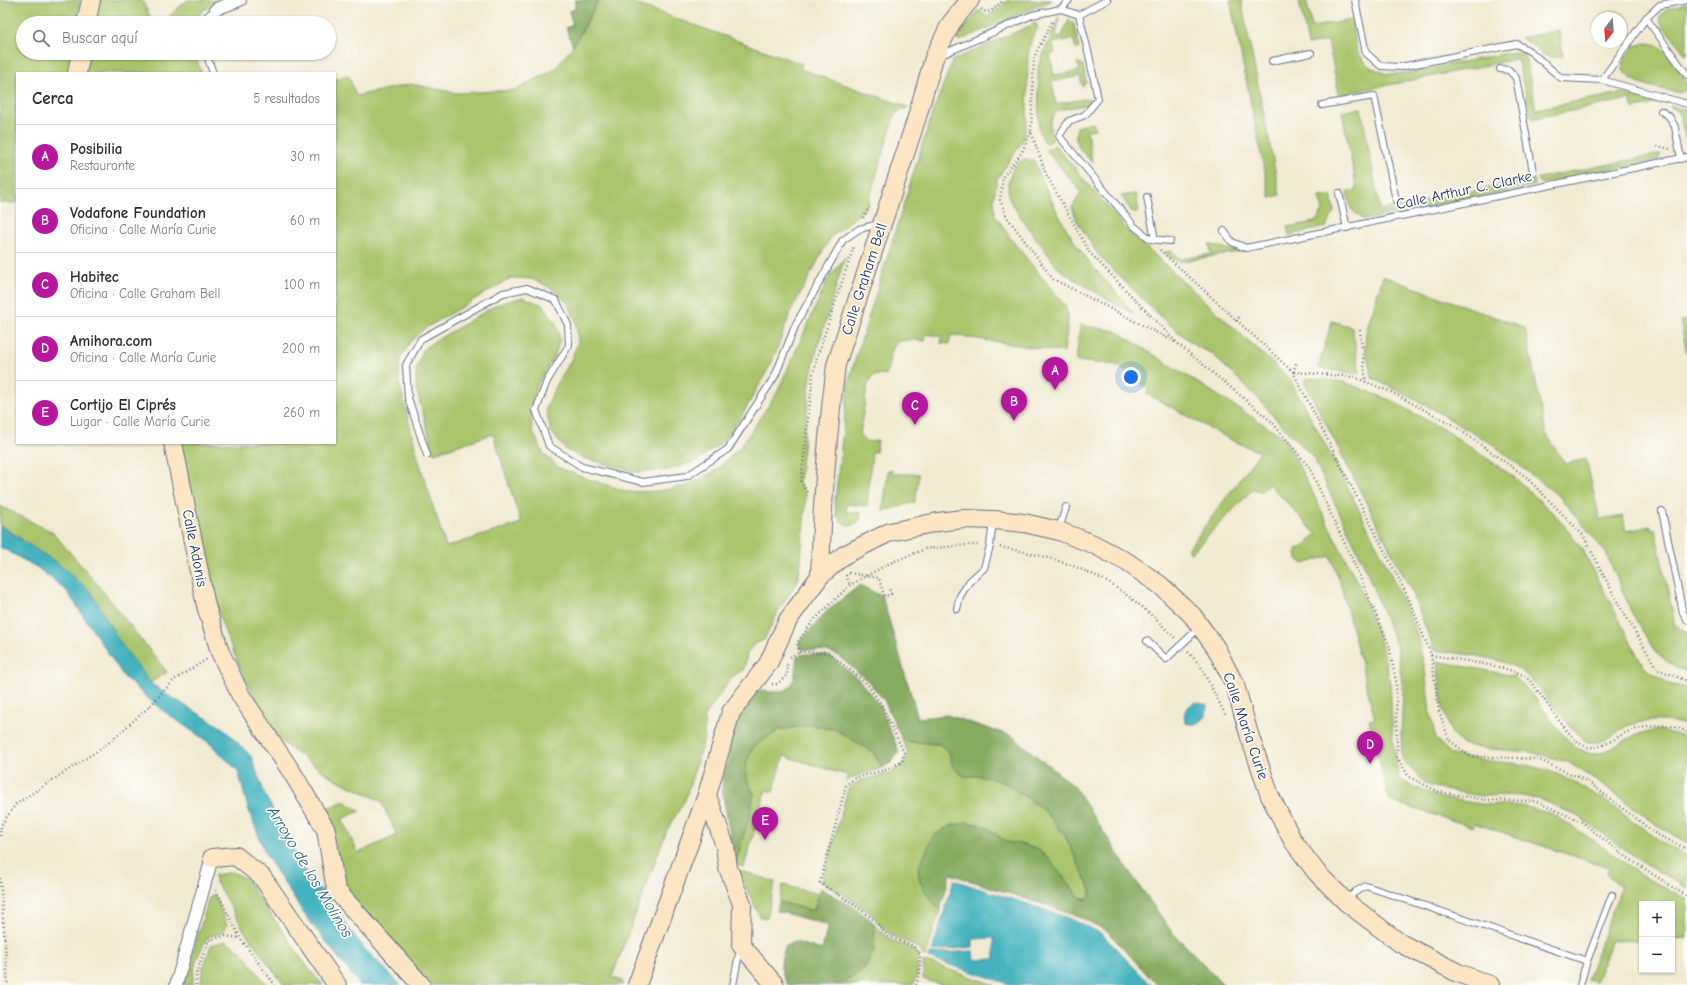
<!DOCTYPE html>
<html lang="es">
<meta charset="utf-8">
<style>
body{margin:0;font-family:"Comic Neue",sans-serif;background:#f2f2f3;color:#2b2b33}
.controls{position:absolute;right:12px;bottom:12px;display:grid;overflow:hidden;border-radius:0px;box-shadow:0 1px 3px #0004}
.controls button{width:36px;height:36px;display:grid;place-items:center;padding:0;border:0;border-bottom:1px solid #e1e1e2;background:#fff;color:#2b2b33;font:20px sans-serif}
.compass{position:absolute;left:1591px;top:12px;width:36px;height:36px;border-radius:50%;background:#fff;box-shadow:0 1px 3px #0004;rotate:196deg}
.you{position:absolute;left:1131px;top:377px;width:14px;height:14px;margin:-10px;border:3px solid #fff;border-radius:50%;background:#1a73e8;box-shadow:0 0 0 6px #1a73e833}
.badge{display:grid;place-items:center;width:26px;height:26px;border-radius:50%;background:#b5179e;color:#fff;font-size:13px;font-weight:700}
.pin{position:absolute;translate:-50% -33px;filter:drop-shadow(0 1px 2px #0008)}
.pin::after{content:'';position:absolute;top:21px;width:14px;height:12px;background:inherit;clip-path:polygon(0 0,100% 0,50% 100%)}
.list{margin:0;padding:0;list-style:none}
h2{display:flex;justify-content:space-between;align-items:center;height:52px;margin:0;padding:0 16px;font-size:17px}
h2 small{font-size:13px;font-weight:400;color:#7c7c81}
.list li{display:grid;grid-template-columns:26px 1fr auto;gap:12px;align-items:center;box-sizing:border-box;height:64px;padding:0 16px;border-top:1px solid #e1e1e2}
.list b{display:block;font-size:15px;white-space:nowrap}
.list p{margin:0;font-size:13px;white-space:nowrap;color:#7c7c81}
.list em{font-size:13px;font-style:normal;color:#7c7c81}
.icon{flex:none;width:22px;height:22px;fill:none;stroke:currentColor;stroke-width:2;stroke-linecap:round;stroke-linejoin:round}
.map{position:relative;flex:none;width:1687px;height:985px;overflow:hidden}
.search{position:absolute;background:#fff;box-shadow:0 1px 3px #0004;left:16px;top:16px;width:320px;height:44px;display:flex;align-items:center;gap:10px;box-sizing:border-box;padding:0 14px;border-radius:22px;color:#7c7c81;font-size:15px}
.panel{position:absolute;background:#fff;box-shadow:0 1px 3px #0004;left:16px;top:72px;width:320px;height:372px;border-radius:0px}
.map>svg:first-child{display:block}
.green{fill:#a9c46a;stroke:#627a64}
.forest{fill:#86aa5e;stroke:#506c5e}
.water{fill:#45b3bf;stroke:#30718e}
.lines{fill:none;stroke-linecap:round;stroke-linejoin:round}
.lane-casing{stroke:#667087;stroke-width:8}
.street-casing{stroke:#667087;stroke-width:14}
.secondary-casing{stroke:#667087;stroke-width:20}
.path{stroke:#667087;stroke-width:2.5;stroke-dasharray:1 3;stroke-linecap:butt}
.lane{stroke:#fff;stroke-width:6}
.street{stroke:#fff;stroke-width:12}
.secondary{stroke:#fbe6c4;stroke-width:18}
.labels{text-anchor:middle;dominant-baseline:central;stroke-width:3.5;stroke-linejoin:round;paint-order:stroke}
.street-label{font-size:15px;fill:#1b2f5e;stroke:#fdfcf7}
.water-label{font-size:16px;font-style:italic;fill:#2a5d80;stroke:#fdfcf7}
</style>
<div class="map">
<svg width="1687" height="985" viewBox="0 0 1687 985">
<rect width="100%" height="100%" fill="#fdfcf7"/>
<filter id="ink" filterUnits="userSpaceOnUse"><feTurbulence type="fractalNoise" baseFrequency=".025" numOctaves="2"/><feDisplacementMap in="SourceGraphic" scale="8" xChannelSelector="R" yChannelSelector="G"/><feConvolveMatrix kernelMatrix="1 2 1 2 8 2 1 2 1" color-interpolation-filters="sRGB"/></filter>
<filter id="wash" filterUnits="userSpaceOnUse"><feTurbulence type="fractalNoise" baseFrequency=".012" numOctaves="4" result="noise"/><feDisplacementMap in="SourceGraphic" scale="16" xChannelSelector="R" yChannelSelector="G"/><feGaussianBlur stdDeviation="0.9" result="paint"/><feColorMatrix in="noise" values="0 0 0 0 0 0 0 0 0 0 0 0 0 0 0 0 0 1.4 0 .05"/><feComposite in="paint" operator="in"/></filter>
<g filter="url(#wash)">
<rect width="100%" height="100%" fill="#f1ead2"/>
<g class="green">
<path d="M 0,0 L 80,0 L 77,23 L 23,23 L 23,53 L 72,53 L 69,73 L 17,73 L 17,203 L 0,203 Z"/>
<path d="M 98,0 L 142,0 L 153,23 L 93,23 Z"/>
<path d="M 187,0 L 231,0 L 203,10 L 195,23 L 162,23 Z"/>
<path d="M 598,0 L 625,0 L 802,64 L 800,69 L 908,107 L 895,114 L 867,207 L 830,238 L 791,311 L 772,362 L 740,419 L 721,443 L 697,461 L 668,470 L 637,472 L 583,458 L 565,449 L 551,432 L 546,409 L 553,392 L 571,360 L 578,342 L 576,321 L 568,304 L 553,289 L 532,279 L 511,278 L 424,329 L 410,342 L 400,360 L 399,382 L 418,458 L 446,547 L 521,523 L 493,434 L 434,453 L 416,388 L 416,370 L 424,348 L 496,305 L 523,297 L 543,305 L 555,321 L 560,339 L 555,355 L 536,387 L 531,407 L 532,430 L 543,453 L 559,468 L 591,480 L 629,492 L 658,491 L 689,485 L 717,470 L 742,445 L 777,393 L 828,279 L 845,257 L 816,353 L 811,375 L 799,482 L 806,496 L 801,561 L 797,583 L 779,610 L 764,640 L 753,645 L 747,654 L 744,669 L 732,677 L 705,716 L 704,739 L 685,800 L 667,830 L 612,977 L 622,981 L 623,985 L 433,985 L 418,972 L 346,892 L 327,808 L 344,801 L 360,811 L 342,819 L 358,853 L 397,835 L 381,801 L 333,778 L 284,744 L 267,723 L 241,670 L 223,627 L 200,548 L 180,443 L 335,443 L 335,79 L 348,75 L 356,96 L 411,84 L 457,93 L 516,90 L 555,69 L 573,46 L 585,26 Z"/>
<path d="M 1008,0 L 1052,0 L 959,41 L 957,40 L 957,37 L 979,10 L 987,17 Z"/>
<path d="M 1230,0 L 1241,0 L 1280,195 L 1270,198 Z"/>
<path d="M 1299,0 L 1306,0 L 1312,27 L 1351,20 L 1357,51 L 1368,66 L 1387,74 L 1406,73 L 1519,51 L 1524,54 L 1526,60 L 1536,109 L 1622,93 L 1657,103 L 1633,109 L 1630,99 L 1532,119 L 1517,59 L 1339,95 L 1328,41 L 1308,45 Z"/>
<path d="M 1687,4 L 1687,55 L 1686,55 L 1661,23 L 1660,16 L 1666,9 Z"/>
<path d="M 1059,17 L 1056,37 L 1061,38 L 1069,19 L 1074,24 L 1079,48 L 1076,49 L 1073,39 L 1053,43 L 1055,53 L 1050,55 L 1054,75 L 1080,71 L 1077,62 L 1083,65 L 1086,83 L 1082,86 L 1080,76 L 1052,82 L 1056,104 L 1084,99 L 1090,100 L 1089,104 L 1058,110 C 1049,120 1048,128 1053,140 L 1045,144 L 1039,129 L 1038,67 Z"/>
<path d="M 1036,23 L 1038,28 L 1032,37 L 1028,54 L 1027,122 L 1023,140 L 997,179 L 994,197 L 995,215 L 1011,239 L 1066,307 L 1068,321 L 1064,352 L 951,335 L 949,344 L 941,343 L 942,336 L 926,334 L 925,341 C 891,337 893,343 887,374 L 872,376 L 867,387 L 860,435 L 866,441 L 874,442 L 874,441 L 878,441 L 876,452 L 872,452 L 867,506 L 847,504 L 846,512 L 861,513 L 860,520 L 851,526 C 838,523 835,514 835,501 L 849,380 L 932,114 L 953,60 Z"/>
<path d="M 1559,30 L 1563,56 C 1537,61 1540,45 1520,38 Z"/>
<path d="M 1645,43 C 1648,43 1654,43 1657,45 C 1666,49 1685,77 1687,86 L 1685,90 L 1680,93 C 1665,89 1616,84 1623,61 C 1625,56 1631,50 1634,46 Z"/>
<path d="M 88,53 L 194,53 L 202,73 L 84,73 Z"/>
<path d="M 1670,106 L 1687,110 L 1687,142 L 1678,112 Z"/>
<path d="M 1361,108 L 1380,210 L 1534,179 L 1535,185 L 1364,220 L 1351,209 L 1347,192 L 1357,190 L 1342,112 Z"/>
<path d="M 1090,123 L 1094,124 L 1096,129 L 1087,130 L 1092,162 C 1080,149 1073,146 1077,127 Z"/>
<path d="M 1055,145 L 1127,230 L 1289,378 L 1338,468 L 1391,574 L 1416,632 L 1425,669 L 1430,712 L 1436,739 L 1452,755 L 1488,761 L 1523,764 L 1557,773 L 1603,799 L 1663,843 L 1687,856 L 1687,888 L 1638,860 L 1580,817 L 1542,800 L 1516,795 L 1482,796 L 1445,790 L 1425,784 L 1402,759 L 1401,734 L 1403,692 L 1398,650 L 1362,560 L 1313,457 L 1272,415 L 1259,399 L 1211,353 L 1197,347 L 1165,321 L 1099,256 L 1077,221 L 1072,208 L 1081,192 L 1046,150 Z"/>
<path d="M 1661,154 L 1658,160 L 1540,184 L 1538,178 Z"/>
<path d="M 1024,159 L 1034,160 C 1048,195 1065,232 1089,262 C 1103,279 1119,295 1133,313 L 1113,303 L 1060,270 L 1024,222 L 1009,199 L 1008,183 L 1014,166 Z"/>
<path d="M 1136,194 L 1139,212 L 1133,213 L 1121,196 Z"/>
<path d="M 1331,195 L 1334,212 L 1326,227 L 1289,235 L 1287,227 L 1315,222 L 1323,211 L 1319,197 Z"/>
<path d="M 1209,244 L 1239,252 L 1179,262 L 1169,257 L 1165,252 L 1172,251 L 1181,259 L 1211,254 Z"/>
<path d="M 1383,276 L 1525,328 L 1546,433 L 1565,464 L 1586,459 L 1600,520 L 1623,516 L 1626,531 L 1651,526 L 1652,530 L 1655,529 L 1675,625 L 1687,633 L 1687,671 L 1676,668 L 1655,652 L 1631,611 L 1606,553 L 1560,497 L 1492,444 L 1422,403 L 1372,378 L 1365,347 L 1366,332 Z"/>
<path d="M 1687,320 L 1687,353 L 1680,321 Z"/>
<path d="M 1332,321 L 1352,327 L 1360,374 L 1318,368 Z"/>
<path d="M 1080,325 L 1116,331 L 1285,438 L 1360,588 L 1380,640 L 1390,681 L 1393,743 L 1399,779 L 1414,787 L 1441,798 L 1482,804 L 1523,806 L 1552,814 L 1596,842 L 1646,878 L 1687,899 L 1687,938 L 1672,939 L 1672,904 L 1642,904 L 1642,941 L 1612,940 L 1596,982 L 1587,980 L 1621,887 L 1607,874 L 1609,868 L 1474,823 L 1473,827 L 1393,802 L 1389,799 L 1369,720 L 1375,719 L 1340,582 L 1330,556 L 1303,564 L 1297,559 L 1296,549 L 1305,545 L 1316,534 L 1269,484 L 1260,493 L 1254,488 L 1191,553 L 1188,549 L 1260,452 L 1229,439 L 1147,394 L 1149,390 L 1117,365 L 1076,361 Z"/>
<path d="M 1308,378 L 1344,382 L 1390,400 L 1448,432 L 1514,477 L 1557,517 L 1583,550 L 1643,666 L 1669,684 L 1687,688 L 1687,725 C 1667,720 1650,719 1630,725 C 1616,730 1604,746 1589,742 C 1575,739 1538,682 1520,670 C 1499,656 1459,654 1434,650 L 1413,594 L 1304,381 Z"/>
<path d="M 888,470 L 892,470 L 892,474 L 919,474 L 915,502 L 883,511 Z"/>
<path d="M 0,506 L 52,532 L 93,579 L 167,672 L 150,683 L 119,641 L 19,537 L 0,526 Z"/>
<path d="M 1437,661 L 1514,676 L 1530,692 L 1556,726 L 1574,747 L 1591,754 L 1605,752 L 1637,734 L 1660,730 L 1682,736 L 1687,740 L 1687,843 L 1660,827 L 1598,781 L 1568,762 L 1530,752 L 1479,748 L 1462,744 L 1451,732 L 1443,709 Z"/>
<path d="M 811,725 L 836,730 L 873,752 L 882,768 L 853,777 L 846,782 L 847,775 L 784,756 L 773,792 L 766,790 L 744,867 L 735,865 L 750,813 L 754,794 L 747,779 L 746,764 L 753,747 L 779,730 Z"/>
<path d="M 903,741 L 939,744 L 949,752 L 953,768 L 964,776 L 982,776 L 1006,783 L 1045,811 L 1065,836 L 1091,890 L 1090,896 L 1086,900 L 1078,896 L 1065,878 L 1025,845 L 1006,842 L 985,826 L 930,899 L 940,910 L 925,957 C 912,939 899,943 885,930 C 881,927 879,922 875,918 C 860,903 840,893 822,882 L 848,789 C 866,770 896,784 908,754 Z"/>
<path d="M 738,870 L 775,882 L 767,918 L 760,917 Z"/>
<path d="M 232,872 L 246,879 L 309,969 L 323,985 L 284,985 L 245,932 L 215,880 L 215,875 Z"/>
<path d="M 783,885 L 819,894 L 814,911 L 779,902 Z"/>
<path d="M 214,894 L 227,925 L 224,932 L 208,937 C 199,952 192,967 193,985 L 183,985 L 209,898 Z"/>
<path d="M 873,922 C 879,929 884,936 892,940 C 902,945 910,946 918,954 L 917,975 L 913,985 L 841,985 L 864,969 L 875,932 Z"/>
<path d="M 226,941 L 240,950 L 267,985 L 201,985 L 202,971 L 211,945 Z"/>
<path d="M 923,961 L 995,985 L 942,985 L 923,979 Z"/>
</g>
<g class="forest">
<path d="M 575,0 L 598,0 L 585,26 L 573,46 L 566,28 L 573,25 L 569,11 L 575,9 Z"/>
<path d="M 860,585 L 882,596 L 918,718 L 947,715 L 1012,736 L 1074,786 L 1127,868 L 1171,931 L 1224,985 L 1157,985 L 1107,931 L 1084,919 L 1051,907 L 950,874 L 940,910 L 930,899 L 920,882 L 918,869 L 933,836 L 949,826 L 968,822 L 985,826 L 1006,842 L 1025,845 L 1039,850 L 1048,858 L 1078,896 L 1086,900 L 1090,896 L 1091,890 L 1065,836 L 1045,811 L 1006,783 L 982,776 L 964,776 L 953,768 L 949,752 L 939,744 L 903,741 L 884,700 L 868,681 L 837,655 L 827,651 L 801,649 L 799,642 L 827,611 Z"/>
<path d="M 805,654 L 826,655 L 834,659 L 859,680 L 880,706 L 899,752 L 892,762 L 882,768 L 873,752 L 836,730 L 811,725 L 779,730 L 753,747 L 746,764 L 747,779 L 754,794 L 750,813 L 735,865 L 722,788 L 723,776 L 727,765 L 733,725 L 739,712 L 756,690 C 762,690 767,692 772,692 C 798,694 794,673 797,656 Z"/>
<path d="M 820,888 L 852,906 L 873,922 L 875,932 L 873,953 L 864,969 L 841,985 L 788,985 C 779,969 779,963 786,945 L 795,942 L 822,950 L 828,925 L 777,911 L 779,902 L 814,911 Z"/>
</g>
<g class="water">
<path d="M 0,526 L 57,563 L 91,592 L 119,641 L 150,683 L 169,696 L 223,728 L 251,756 L 265,795 L 303,867 L 363,947 L 401,985 L 360,985 L 304,914 L 266,855 L 248,808 L 238,771 L 208,742 L 159,708 L 124,677 L 66,590 L 38,568 L 0,547 Z"/>
<path d="M 1196,702 L 1207,705 L 1206,716 C 1201,723 1194,726 1186,723 C 1181,713 1187,706 1196,702 Z"/>
<path d="M 954,880 C 1003,898 1056,909 1102,934 L 1151,985 L 1012,985 L 929,958 L 930,954 L 973,951 L 974,960 L 995,959 L 994,938 L 973,939 L 973,947 L 932,951 Z"/>
</g>
</g>
<g filter="url(#ink)">
<g class="lines">
<defs>
<g id="lane">
<path d="M 1355,0 L 1366,53 L 1381,66 L 1400,67 L 1517,44 L 1531,52 L 1561,78 L 1602,80 L 1687,104"/>
<path d="M 1061,9 L 1069,0"/>
<path d="M 1079,15 L 1089,55 L 1098,99 L 1085,115 L 1069,121 L 1059,136 L 1134,226 L 1150,239 L 1170,241"/>
<path d="M 1646,18 L 1687,75"/>
<path d="M 202,23 L 206,17 L 216,9"/>
<path d="M 206,53 L 213,73"/>
<path d="M 939,56 L 1032,15 L 1061,9 L 1079,15 L 1107,0"/>
<path d="M 1272,61 L 1311,53"/>
<path d="M 1500,69 L 1509,70 L 1516,78 L 1533,172"/>
<path d="M 1602,80 L 1646,18 L 1660,5 L 1687,0"/>
<path d="M 1322,105 L 1374,96 L 1396,200"/>
<path d="M 1661,111 L 1669,116 L 1675,127 L 1681,159"/>
<path d="M 1339,193 L 1347,228"/>
<path d="M 1147,197 L 1155,240"/>
<path d="M 1224,231 L 1232,242 L 1246,248 L 1687,157"/>
<path d="M 427,455 L 408,398 L 406,365 L 421,339 L 503,293 L 527,288 L 556,300 L 568,325 L 569,345 L 547,381 L 536,410 L 549,446 L 582,467 L 643,482 L 687,476 L 728,449 L 775,376 L 796,324 L 843,240 L 859,229 L 879,224"/>
<path d="M 1662,511 L 1683,613 L 1687,620"/>
<path d="M 1059,529 L 1066,507"/>
<path d="M 957,609 L 960,596 L 969,582 L 984,568 L 990,546 L 993,521"/>
<path d="M 1147,641 L 1166,659 L 1200,627"/>
<path d="M 1346,901 L 1355,892 L 1366,886 L 1587,961"/>
<path d="M 733,985 L 740,948"/>
<path d="M 1580,985 L 1587,961 L 1612,895"/>
</g>
<g id="street">
<path d="M 216,9 L 240,0"/>
<path d="M 176,985 L 212,858"/>
</g>
<g id="secondary">
<path d="M 86,23 L 91,0"/>
<path d="M 77,73 L 81,53"/>
<path d="M 173,443 L 206,606 L 220,652 L 241,696 L 293,774 L 326,830 L 336,890 L 421,985"/>
<path d="M 820,576 C 822,505 827,435 836,365 L 916,120 L 934,58 L 951,23 L 970,0"/>
<path d="M 212,858 L 236,856 L 262,877 L 337,985"/>
<path d="M 637,985 L 707,795"/>
<path d="M 775,985 L 741,945 L 742,904 L 728,868 L 725,846 L 707,795 L 731,712 L 768,664 L 788,620 L 820,576 L 844,555 L 890,532 L 938,522 L 963,519 L 994,520 L 1024,523 L 1059,531 L 1093,544 L 1127,562 L 1160,585 L 1192,615 L 1216,648 L 1235,685 L 1249,734 L 1270,796 L 1293,841 L 1317,873 L 1346,902 L 1400,943 L 1458,973 L 1490,985"/>
</g>
</defs>
<use href="#lane" class="lane-casing"/>
<use href="#street" class="street-casing"/>
<use href="#secondary" class="secondary-casing"/>
<g class="path">
<path d="M 981,9 L 986,12 L 991,11 L 1004,0"/>
<path d="M 1052,22 L 1034,57 L 1031,132 L 1046,174 L 1090,253 L 1177,343 L 1271,421 L 1309,467 L 1357,570 L 1389,645 L 1396,681 L 1397,757 L 1409,777 L 1439,792 L 1487,800 L 1535,801 L 1582,822 L 1622,854 L 1680,892 L 1687,895"/>
<path d="M 1031,132 L 1022,152 L 1003,177 L 1000,200 L 1007,217 L 1053,279 L 1175,342"/>
<path d="M 1657,146 L 1670,149"/>
<path d="M 863,218 L 869,207"/>
<path d="M 1160,250 L 1293,372 L 1409,599 L 1431,655 L 1439,711 L 1449,740 L 1470,756 L 1537,759 L 1587,781 L 1656,834 L 1687,849"/>
<path d="M 1236,321 L 1241,315"/>
<path d="M 1360,330 L 1366,382"/>
<path d="M 1293,372 L 1297,361"/>
<path d="M 1294,372 L 1354,377 L 1391,392 L 1453,425 L 1525,476 L 1583,535 L 1618,603 L 1657,669 L 1687,681"/>
<path d="M 807,492 L 801,482 L 813,374 L 818,354 L 854,246"/>
<path d="M 1000,547 C 1039,554 1082,565 1115,587 C 1137,601 1156,619 1175,638"/>
<path d="M 849,573 L 879,578 L 884,596 L 891,594 L 889,588"/>
<path d="M 846,575 L 850,585"/>
<path d="M 1188,652 L 1200,665 L 1225,714"/>
<path d="M 1431,655 C 1451,659 1512,666 1526,677 C 1541,690 1569,744 1588,747 C 1602,749 1614,739 1625,733 C 1636,727 1664,724 1676,727 C 1680,728 1684,731 1687,732"/>
<path d="M 790,657 L 800,652"/>
<path d="M 772,684 L 777,684 L 787,675 L 787,662"/>
<path d="M 0,836 L 1,825 L 16,804 L 105,746 L 148,708 L 174,680 L 207,659"/>
<path d="M 0,878 L 8,985"/>
<path d="M 216,890 L 240,938 L 275,985"/>
<path d="M 196,985 L 196,973 L 209,940 L 225,936 L 240,938"/>
<path d="M 916,985 L 920,973 L 920,954 L 913,946 L 888,936 L 874,920 L 852,903 L 820,883 L 846,785 L 854,778 L 885,770 L 902,762 L 904,753 L 881,704 L 867,684 L 829,653 L 800,652 L 797,643 L 814,620 L 850,585 L 890,563 L 925,549 L 966,545 L 979,545"/>
</g>
<use href="#lane" class="lane"/>
<use href="#street" class="street"/>
<use href="#secondary" class="secondary"/>
</g>
</g>
<g class="labels">
<g class="street-label">
<text transform="translate(1464 190) rotate(-12)">Calle Arthur C. Clarke</text>
<text transform="translate(864 279) rotate(-72)">Calle Graham Bell</text>
<text transform="translate(195 548) rotate(79)">Calle Adonis</text>
<text transform="translate(1246 726) rotate(71)">Calle María Curie</text>
</g>
<g class="water-label">
<text transform="translate(310 872) rotate(59)">Arroyo de los Molinos</text>
</g>
</g>
</svg>
<div class="controls">
<button>+</button>
<button>−</button>
</div>
<svg class="compass" viewBox="-18 -18 36 36"><path d="M0-13l5 13h-10z" fill="#e53935"/><path d="M0 13l5-13h-10z" fill="#7c7c81"/></svg>
<div class="you"></div>
<div class="pin badge" style="left:1055px;top:390px">A</div>
<div class="pin badge" style="left:1014px;top:421px">B</div>
<div class="pin badge" style="left:915px;top:425px">C</div>
<div class="pin badge" style="left:1370px;top:764px">D</div>
<div class="pin badge" style="left:765px;top:840px">E</div>
<div class="search"><svg class="icon" aria-label="search" viewBox="0 0 24 24"><circle cx="10" cy="10" r="6"/><path d="M15 15l6 6"/></svg>Buscar aquí</div>
<section class="panel">
<h2>Cerca<small>5 resultados</small></h2>
<ul class="list">
<li><span class="badge">A</span><div><b>Posibilia</b><p>Restaurante</p></div><em>30 m</em></li>
<li><span class="badge">B</span><div><b>Vodafone Foundation</b><p>Oficina · Calle María Curie</p></div><em>60 m</em></li>
<li><span class="badge">C</span><div><b>Habitec</b><p>Oficina · Calle Graham Bell</p></div><em>100 m</em></li>
<li><span class="badge">D</span><div><b>Amihora.com</b><p>Oficina · Calle María Curie</p></div><em>200 m</em></li>
<li><span class="badge">E</span><div><b>Cortijo El Ciprés</b><p>Lugar · Calle María Curie</p></div><em>260 m</em></li>
</ul>
</section>
</div>
